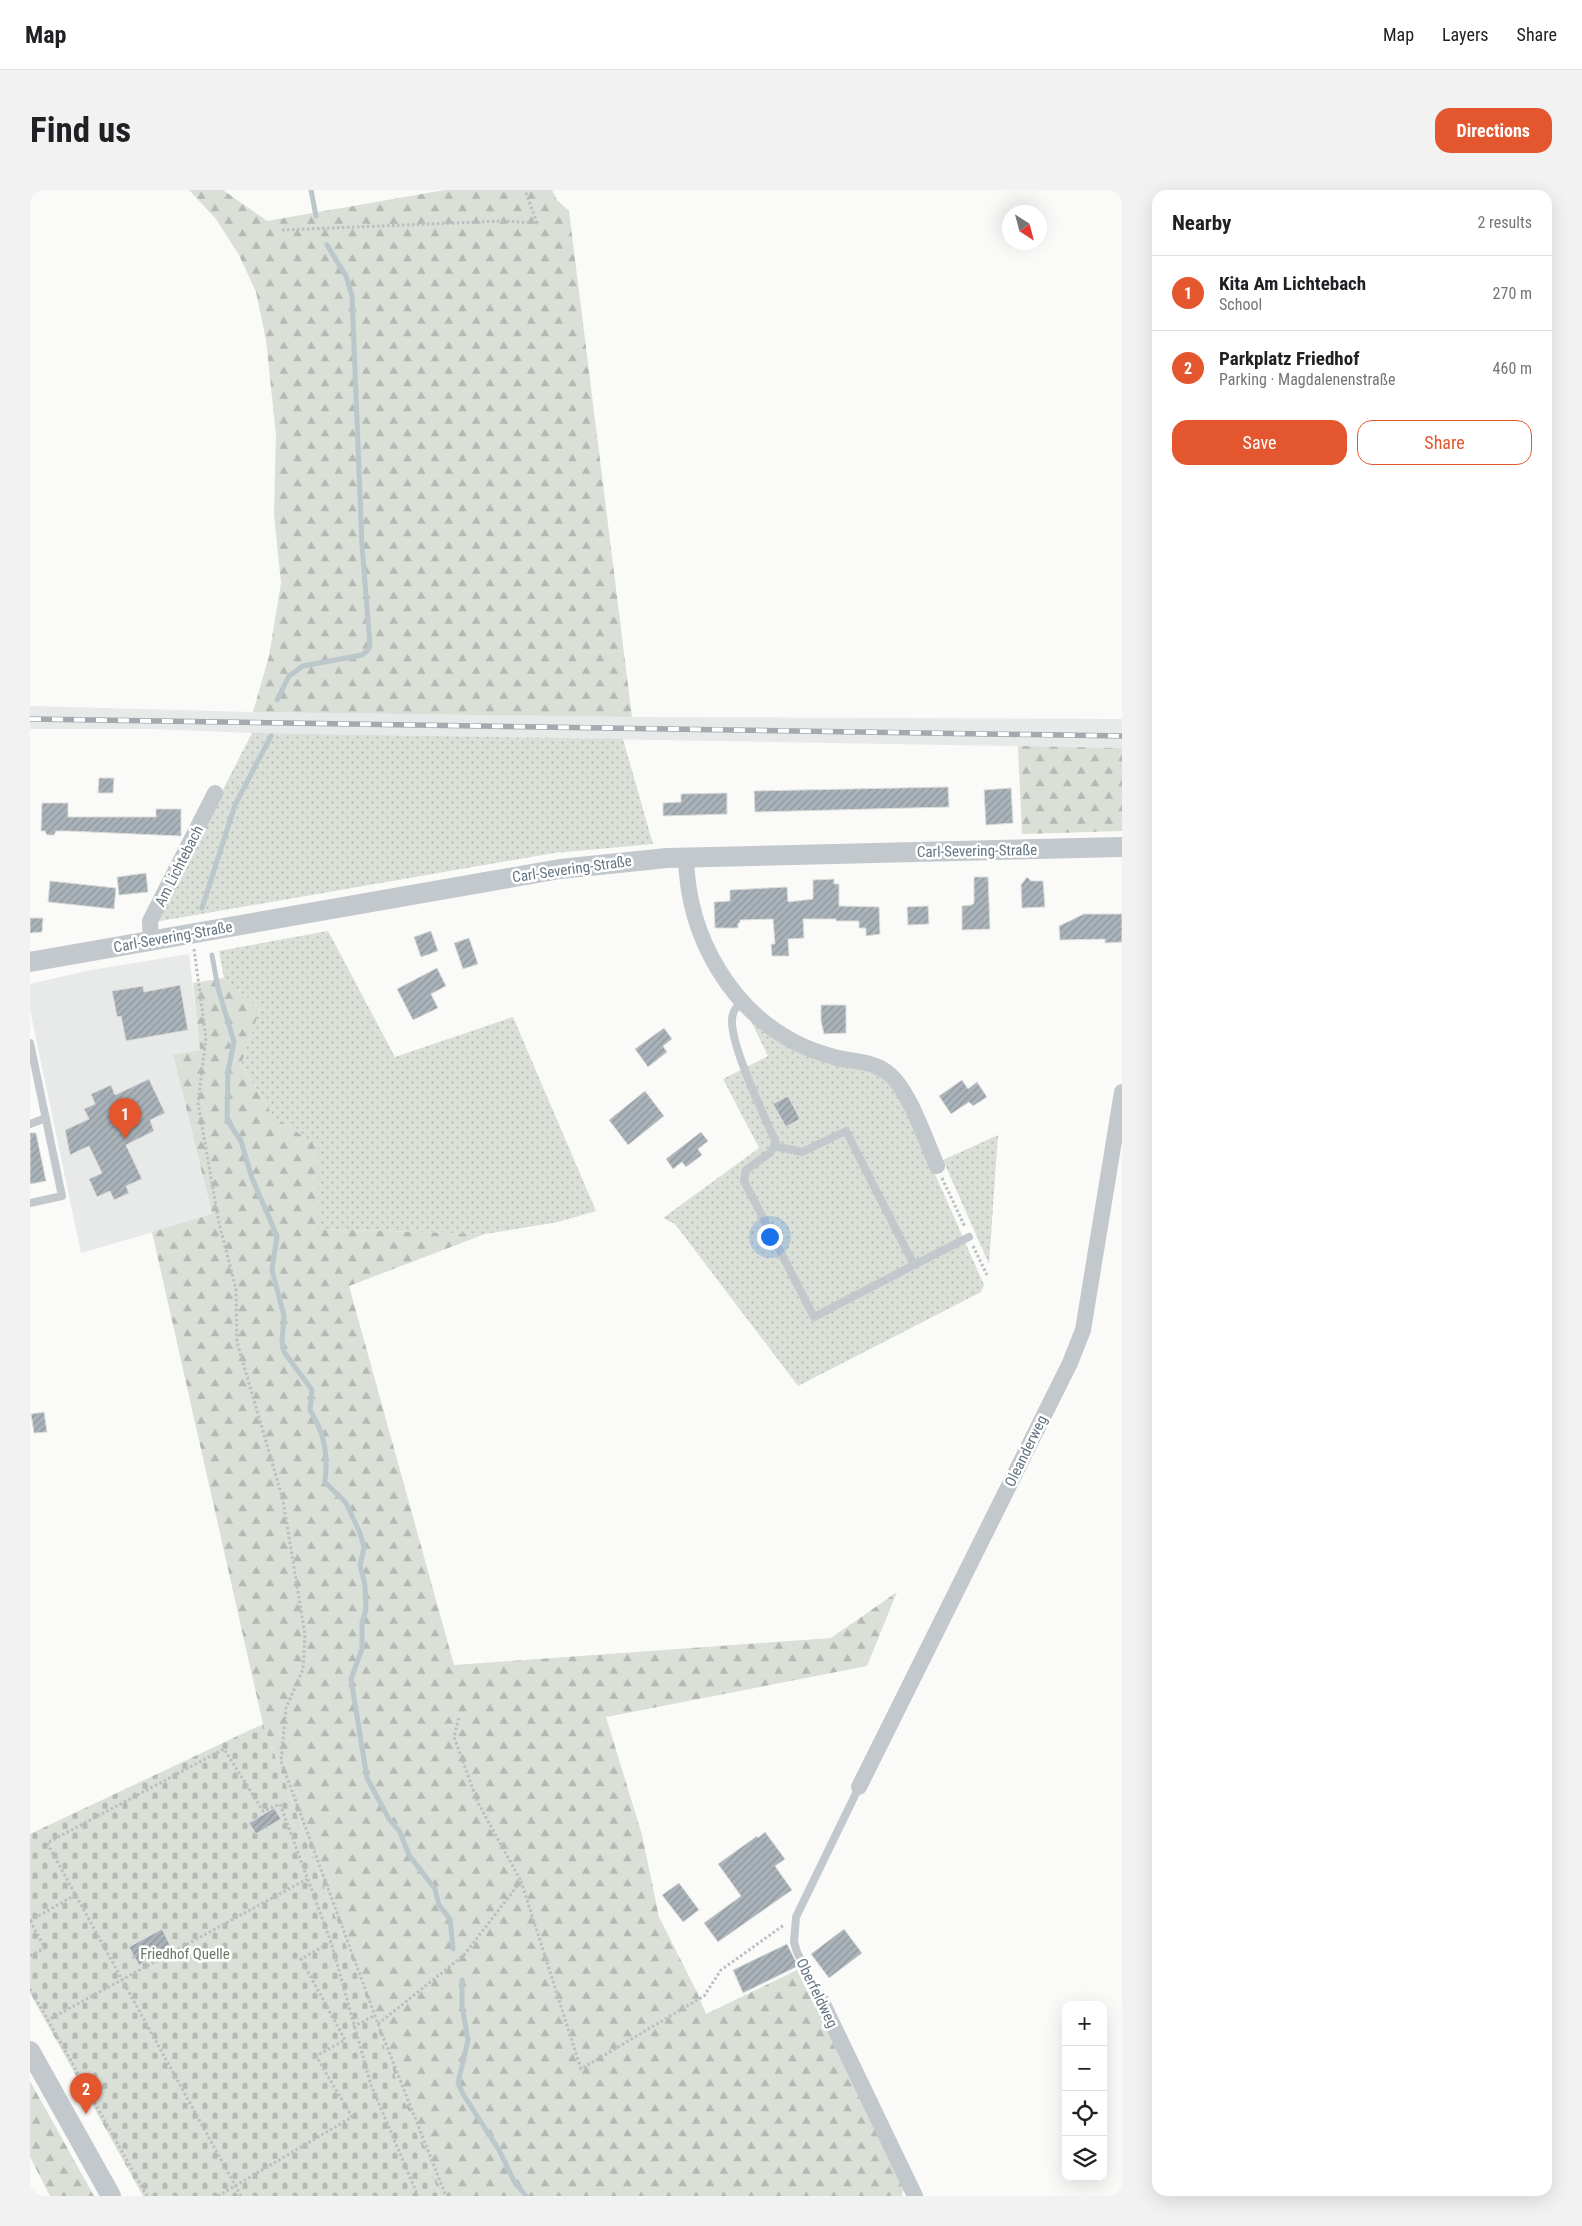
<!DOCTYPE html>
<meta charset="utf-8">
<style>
body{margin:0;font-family:"Roboto Condensed",sans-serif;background:#f2f2f2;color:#202124}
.controls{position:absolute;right:15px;bottom:15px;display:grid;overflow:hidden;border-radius:10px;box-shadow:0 5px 20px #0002}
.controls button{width:45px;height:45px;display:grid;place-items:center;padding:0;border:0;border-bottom:1px solid #e0e0e0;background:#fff;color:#202124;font:25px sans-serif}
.compass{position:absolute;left:972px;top:15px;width:45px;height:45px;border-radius:50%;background:#fff;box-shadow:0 5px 20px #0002;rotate:144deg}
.you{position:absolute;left:739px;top:1046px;width:18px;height:18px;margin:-12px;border:4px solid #fff;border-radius:50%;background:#1a73e8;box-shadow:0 0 0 8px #1a73e833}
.badge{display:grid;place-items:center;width:32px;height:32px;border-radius:50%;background:#e4572e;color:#fff;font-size:16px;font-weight:700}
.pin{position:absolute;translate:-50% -41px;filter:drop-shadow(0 1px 2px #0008)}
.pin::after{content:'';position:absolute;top:26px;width:18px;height:15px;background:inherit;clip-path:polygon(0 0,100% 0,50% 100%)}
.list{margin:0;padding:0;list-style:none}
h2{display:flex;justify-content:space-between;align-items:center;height:65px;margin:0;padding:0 20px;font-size:21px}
h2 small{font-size:16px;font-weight:400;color:#757577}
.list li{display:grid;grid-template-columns:32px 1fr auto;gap:15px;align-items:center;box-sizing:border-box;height:75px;padding:0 20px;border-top:1px solid #e0e0e0}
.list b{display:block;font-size:19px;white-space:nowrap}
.list p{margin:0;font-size:16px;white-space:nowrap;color:#757577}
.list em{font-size:16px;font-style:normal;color:#757577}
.actions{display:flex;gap:10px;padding:15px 20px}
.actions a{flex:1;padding:11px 0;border:1px solid #e4572e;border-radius:15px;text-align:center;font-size:18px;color:#e4572e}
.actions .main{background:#e4572e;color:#fff}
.icon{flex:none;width:28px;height:28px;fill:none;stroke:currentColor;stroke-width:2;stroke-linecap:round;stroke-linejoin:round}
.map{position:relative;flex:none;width:1092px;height:2006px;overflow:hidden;border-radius:15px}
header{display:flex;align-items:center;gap:30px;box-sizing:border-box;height:70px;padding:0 25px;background:#fff;border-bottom:1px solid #e0e0e0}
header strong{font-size:24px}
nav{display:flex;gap:28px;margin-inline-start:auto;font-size:18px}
.intro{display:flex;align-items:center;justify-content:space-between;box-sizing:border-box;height:120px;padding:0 30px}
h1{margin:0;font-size:35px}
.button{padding:12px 22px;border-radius:15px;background:#e4572e;color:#fff;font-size:18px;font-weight:700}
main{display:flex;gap:30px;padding:0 30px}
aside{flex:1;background:#fff;border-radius:15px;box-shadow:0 5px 20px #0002}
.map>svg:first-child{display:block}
.built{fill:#e8e9e9}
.grass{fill:url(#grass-dots)}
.forest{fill:url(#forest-firs)}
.cemetery{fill:url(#cemetery-stones)}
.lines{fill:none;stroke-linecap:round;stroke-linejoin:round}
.stream{stroke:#bbc7cb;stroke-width:5}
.building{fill:url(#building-hatch);stroke:#dcdcda}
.path{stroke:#bbbfc2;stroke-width:3;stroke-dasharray:2.5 2.5;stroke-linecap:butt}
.service{stroke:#c3c8cc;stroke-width:8}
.minor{stroke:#c3c8cc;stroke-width:16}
.tertiary{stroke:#c3c8cc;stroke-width:20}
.rail-casing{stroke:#a2aab0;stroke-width:5.5}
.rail{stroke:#fff;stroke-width:4;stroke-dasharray:11;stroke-linecap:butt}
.labels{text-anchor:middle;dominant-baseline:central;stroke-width:5;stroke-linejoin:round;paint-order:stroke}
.street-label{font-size:15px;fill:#657683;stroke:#fff}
.park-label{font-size:15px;fill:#687a64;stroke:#fff}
</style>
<header>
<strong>Map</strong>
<nav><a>Map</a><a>Layers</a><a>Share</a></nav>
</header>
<div class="intro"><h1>Find us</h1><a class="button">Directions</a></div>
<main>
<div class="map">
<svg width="1092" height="2006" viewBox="0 0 1092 2006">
<defs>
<pattern id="grass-dots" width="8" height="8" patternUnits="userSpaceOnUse" patternTransform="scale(1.25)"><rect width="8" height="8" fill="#dadfd7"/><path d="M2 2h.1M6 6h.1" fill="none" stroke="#b4b9b4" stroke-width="1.8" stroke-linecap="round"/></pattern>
<pattern id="forest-firs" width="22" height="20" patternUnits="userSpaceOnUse" patternTransform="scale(1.25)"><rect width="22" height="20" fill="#dadfd7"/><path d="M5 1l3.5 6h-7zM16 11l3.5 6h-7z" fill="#b4b9b4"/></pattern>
<pattern id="cemetery-stones" width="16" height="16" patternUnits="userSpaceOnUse" patternTransform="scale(1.25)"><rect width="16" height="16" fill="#dadfd7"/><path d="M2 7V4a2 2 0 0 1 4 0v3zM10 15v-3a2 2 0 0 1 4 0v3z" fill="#b4b9b4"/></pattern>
<pattern id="building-hatch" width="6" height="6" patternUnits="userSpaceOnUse" patternTransform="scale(1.25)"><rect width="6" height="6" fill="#aab3b9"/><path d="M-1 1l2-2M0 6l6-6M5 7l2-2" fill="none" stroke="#8e969c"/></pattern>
</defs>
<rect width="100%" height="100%" fill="#fafaf8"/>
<g class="built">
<path d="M 0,516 L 223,522 L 602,527 L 1092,529 L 1092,558 L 222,543 L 122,539 L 0,539 Z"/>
<path d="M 159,764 L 170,860 L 143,866 L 182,1025 L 51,1063 L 0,820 L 0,794 L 61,780 Z"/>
</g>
<g class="grass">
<path d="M 222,543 L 593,549 L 623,654 L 524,663 L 125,732 Z"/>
<path d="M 298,741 L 365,867 L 483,827 L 566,1021 L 528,1032 L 455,1044 L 288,1039 L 288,956 L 243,926 L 211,874 L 230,819 L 194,788 L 189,761 Z"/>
<path d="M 718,825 L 823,876 L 854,887 L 875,916 L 954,1095 L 951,1102 L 768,1196 L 645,1034 L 633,1028 L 729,958 L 693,889 L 738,866 Z"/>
<path d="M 968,945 L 959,1074 L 913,970 Z"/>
</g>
<g class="forest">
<path d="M 159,0 L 193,0 L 237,31 L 415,0 L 522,0 L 527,10 L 539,21 L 602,527 L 223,522 L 239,466 L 251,393 L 244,324 L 246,245 L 236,150 L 226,102 L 209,65 L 186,29 Z"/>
<path d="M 988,556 L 1092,558 L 1092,641 L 992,644 Z"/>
<path d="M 194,788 L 230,819 L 211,874 L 243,926 L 288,956 L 288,1039 L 455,1044 L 319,1096 L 424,1475 L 801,1448 L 867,1402 L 837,1476 L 576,1527 L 612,1645 L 629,1727 L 667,1802 L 676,1824 L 767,1780 L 857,1964 L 873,1999 L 872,2006 L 410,2006 L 233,1534 L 122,1042 L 182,1024 L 143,865 L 170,860 L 163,793 Z"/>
<path d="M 0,1891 L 59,1997 L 64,2006 L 20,2006 L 0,1967 Z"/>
</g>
<path class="cemetery" d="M 233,1534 L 410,2006 L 113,2006 L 0,1803 L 0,1644 Z"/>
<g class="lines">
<g class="stream">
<path d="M 281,0 L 286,26"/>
<path d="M 247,510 L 259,486 L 273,476 L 332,465 L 337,461 L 340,456 L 332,355 L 322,106 L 316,86 L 297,55"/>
<path d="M 172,718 L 205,615 L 241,546"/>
<path d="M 182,765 L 188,798 L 204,852 L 198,881 L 197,930 L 211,951 L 222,988 L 247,1046 L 242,1080 L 254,1126 L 252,1151 L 254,1162 L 282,1200 L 280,1220 C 295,1245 298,1263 295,1292 L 316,1313 L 330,1343 L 334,1358 L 330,1375 L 335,1395 L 336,1419 L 332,1433 L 332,1459 L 321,1489 L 337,1588 L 359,1629 L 370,1642 L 379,1665 L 405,1699 L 409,1715 L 420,1729 L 423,1759"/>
<path d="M 432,1790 L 432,1816 L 438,1850 L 428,1893 L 433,1904 L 469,1960 L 484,1991 L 496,2006"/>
</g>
</g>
<g class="building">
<path d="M 69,588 L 84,588 L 83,603 L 68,603 Z"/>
<path d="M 918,597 L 919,617 L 725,622 L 724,601 Z"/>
<path d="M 981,598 L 983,633 L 956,635 L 954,600 Z"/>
<path d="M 697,603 L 697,624 L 633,626 L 633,613 L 651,612 L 651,604 Z"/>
<path d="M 12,613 L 38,613 L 38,627 L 126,627 L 126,619 L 151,619 L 151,646 L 38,641 L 26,641 L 24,645 L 17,645 L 15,641 L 11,641 Z"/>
<path d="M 116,683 L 118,702 L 89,705 L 87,687 Z"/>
<path d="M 944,687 L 958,687 L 960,739 L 932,740 L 932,716 L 942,715 L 944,713 Z"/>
<path d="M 997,687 L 1001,691 L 1013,691 L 1015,717 L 992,718 L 991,695 Z"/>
<path d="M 804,689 L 804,694 L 809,694 L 809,716 L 849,717 L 850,744 L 836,746 L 836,738 L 829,738 L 829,731 L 806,731 L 806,729 L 773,729 L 774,748 L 758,749 L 759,766 L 742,766 L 741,754 L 745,754 L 743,729 L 710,730 L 710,733 L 708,733 L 708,738 L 685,738 L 684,712 L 700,711 L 700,700 L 757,697 L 758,712 L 783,709 L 783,690 Z"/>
<path d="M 20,691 L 86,698 L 84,719 L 18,712 Z"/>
<path d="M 898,716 L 899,734 L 878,735 L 877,717 Z"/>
<path d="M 1054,724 L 1092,724 L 1092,752 L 1075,753 L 1075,749 L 1030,750 L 1029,736 Z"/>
<path d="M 0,728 L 13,728 L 12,742 L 0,743 Z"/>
<path d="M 401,741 L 408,761 L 391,767 L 384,747 Z"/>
<path d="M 439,748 L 448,774 L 433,779 L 424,753 Z"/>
<path d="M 407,778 L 416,796 L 401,804 L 408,818 L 383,830 L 367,799 Z"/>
<path d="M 150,795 L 158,840 L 96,851 L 91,826 L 87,827 L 82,801 L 113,796 L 114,802 Z"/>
<path d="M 791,815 L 816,815 L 816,843 L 794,844 L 791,831 Z"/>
<path d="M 634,838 L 642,849 L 633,856 L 637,862 L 618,877 L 605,859 Z"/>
<path d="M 119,889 L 135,923 L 120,930 L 124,941 L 96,955 L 112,989 L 96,996 L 99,1003 L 84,1010 L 80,1001 L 67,1007 L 59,989 L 72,983 L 59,956 L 40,965 L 35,940 L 59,929 L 54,919 L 65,914 L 61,904 L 81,895 L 85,905 Z"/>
<path d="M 932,890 L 938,899 L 947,892 L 957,907 L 943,916 L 939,912 L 921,924 L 909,906 Z"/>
<path d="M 615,901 L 634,926 L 598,955 L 579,930 Z"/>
<path d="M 758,906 L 770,929 L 756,937 L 743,914 Z"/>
<path d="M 671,942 L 678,951 L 668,959 L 672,965 L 656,977 L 652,972 L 643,979 L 636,969 Z"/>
<path d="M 0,943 L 6,943 L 16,991 L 0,994 Z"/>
<path d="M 14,1222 L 17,1242 L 4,1243 L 1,1224 Z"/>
<path d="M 244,1618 L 251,1629 L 226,1644 L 219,1633 Z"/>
<path d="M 735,1642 L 755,1669 L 745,1676 L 762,1700 L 688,1752 L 674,1733 L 711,1706 L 688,1674 L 727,1646 L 728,1648 Z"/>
<path d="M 649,1693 L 669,1720 L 653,1732 L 632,1705 Z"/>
<path d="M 132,1739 L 141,1757 L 109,1775 L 99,1757 Z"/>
<path d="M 814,1739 L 832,1763 L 799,1788 L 781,1764 Z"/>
<path d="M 757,1754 L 768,1776 L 713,1803 L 703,1780 Z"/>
</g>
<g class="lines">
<g class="path">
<path d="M 252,40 L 472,31 L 507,33 L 495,0"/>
<path d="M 164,759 L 176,848 L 168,913 L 189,1033 L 206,1099 L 207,1152 L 253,1310 L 275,1445 L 273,1479 L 256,1518 L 251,1571 L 348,1834 L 416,2006"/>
<path d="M 912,988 L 935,1037"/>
<path d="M 943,1056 L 957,1085"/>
<path d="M 491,1691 L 551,1879 L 674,1806 L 691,1780 L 754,1735"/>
<path d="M 0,1731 L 45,1705"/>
<path d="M 0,1731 L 15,1758 L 0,1766"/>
<path d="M 0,1799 L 18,1830"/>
<path d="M 348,1834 L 434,1765 L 491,1691 L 448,1613 L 424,1547 L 429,1527"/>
<path d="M 323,1837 L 345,1825"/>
<path d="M 117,2006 L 18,1830 L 277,1689"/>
<path d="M 188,2006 L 322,1927 L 286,1866 L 315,1850 L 271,1769 L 301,1752"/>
<path d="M 211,2006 L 17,1653 L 194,1559 L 233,1621 L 250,1614 L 301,1752 L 341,1895 L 388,2006"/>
</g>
<g class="service">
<path d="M 712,811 C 709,814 704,819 703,824 C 695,846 736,929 746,953 L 740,963 L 716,980 L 714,991 L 784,1127 L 884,1075 L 816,941 L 772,962 L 744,956"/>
<path d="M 0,853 L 32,1006 L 0,1013"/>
<path d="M 0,934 L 16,928"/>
<path d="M 884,1075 L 939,1047"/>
<path d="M 791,1810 L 767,1762 L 764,1752 L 766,1727 L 829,1597"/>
</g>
<g class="minor">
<path d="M 656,668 C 658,747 701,824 775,857 C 784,861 794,864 804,867 C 822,872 842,870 858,883 C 879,899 896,951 907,976"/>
<path d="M 121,750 L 120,731 L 185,603"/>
<path d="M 829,1597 L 1040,1173 L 1053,1140 L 1092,902"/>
<path d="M 791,1810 L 885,2006"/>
</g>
<g class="tertiary">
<path d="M 0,772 L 530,679 L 637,668 L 1092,657"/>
<path d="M 0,1861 L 81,2006"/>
</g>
<defs>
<path id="rail" d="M 0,529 L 1092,546"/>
</defs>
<use href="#rail" class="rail-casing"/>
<use href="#rail" class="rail"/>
</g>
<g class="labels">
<g class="street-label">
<text transform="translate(947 661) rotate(-1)">Carl-Severing-Straße</text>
<text transform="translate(149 676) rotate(-63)">Am Lichtebach</text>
<text transform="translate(542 679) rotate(-8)">Carl-Severing-Straße</text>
<text transform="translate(143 747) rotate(-10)">Carl-Severing-Straße</text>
<text transform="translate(996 1261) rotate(-64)">Oleanderweg</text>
<text transform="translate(787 1803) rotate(64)">Oberfeldweg</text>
</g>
<g class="park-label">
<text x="155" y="1764">Friedhof Quelle</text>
</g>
</g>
</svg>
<div class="controls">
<button>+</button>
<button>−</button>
<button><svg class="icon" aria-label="locate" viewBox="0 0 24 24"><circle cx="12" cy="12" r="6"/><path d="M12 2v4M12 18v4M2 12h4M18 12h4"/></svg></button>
<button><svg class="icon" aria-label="layers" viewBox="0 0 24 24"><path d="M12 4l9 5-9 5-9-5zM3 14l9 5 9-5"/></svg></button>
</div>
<svg class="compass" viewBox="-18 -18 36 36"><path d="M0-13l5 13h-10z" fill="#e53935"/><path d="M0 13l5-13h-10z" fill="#757577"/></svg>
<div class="you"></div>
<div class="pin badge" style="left:95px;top:949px">1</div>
<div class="pin badge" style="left:56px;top:1924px">2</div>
</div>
<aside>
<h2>Nearby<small>2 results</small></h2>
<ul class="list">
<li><span class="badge">1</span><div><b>Kita Am Lichtebach</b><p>School</p></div><em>270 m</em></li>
<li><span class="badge">2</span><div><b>Parkplatz Friedhof</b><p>Parking · Magdalenenstraße</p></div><em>460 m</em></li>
</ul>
<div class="actions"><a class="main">Save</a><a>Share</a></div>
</aside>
</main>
